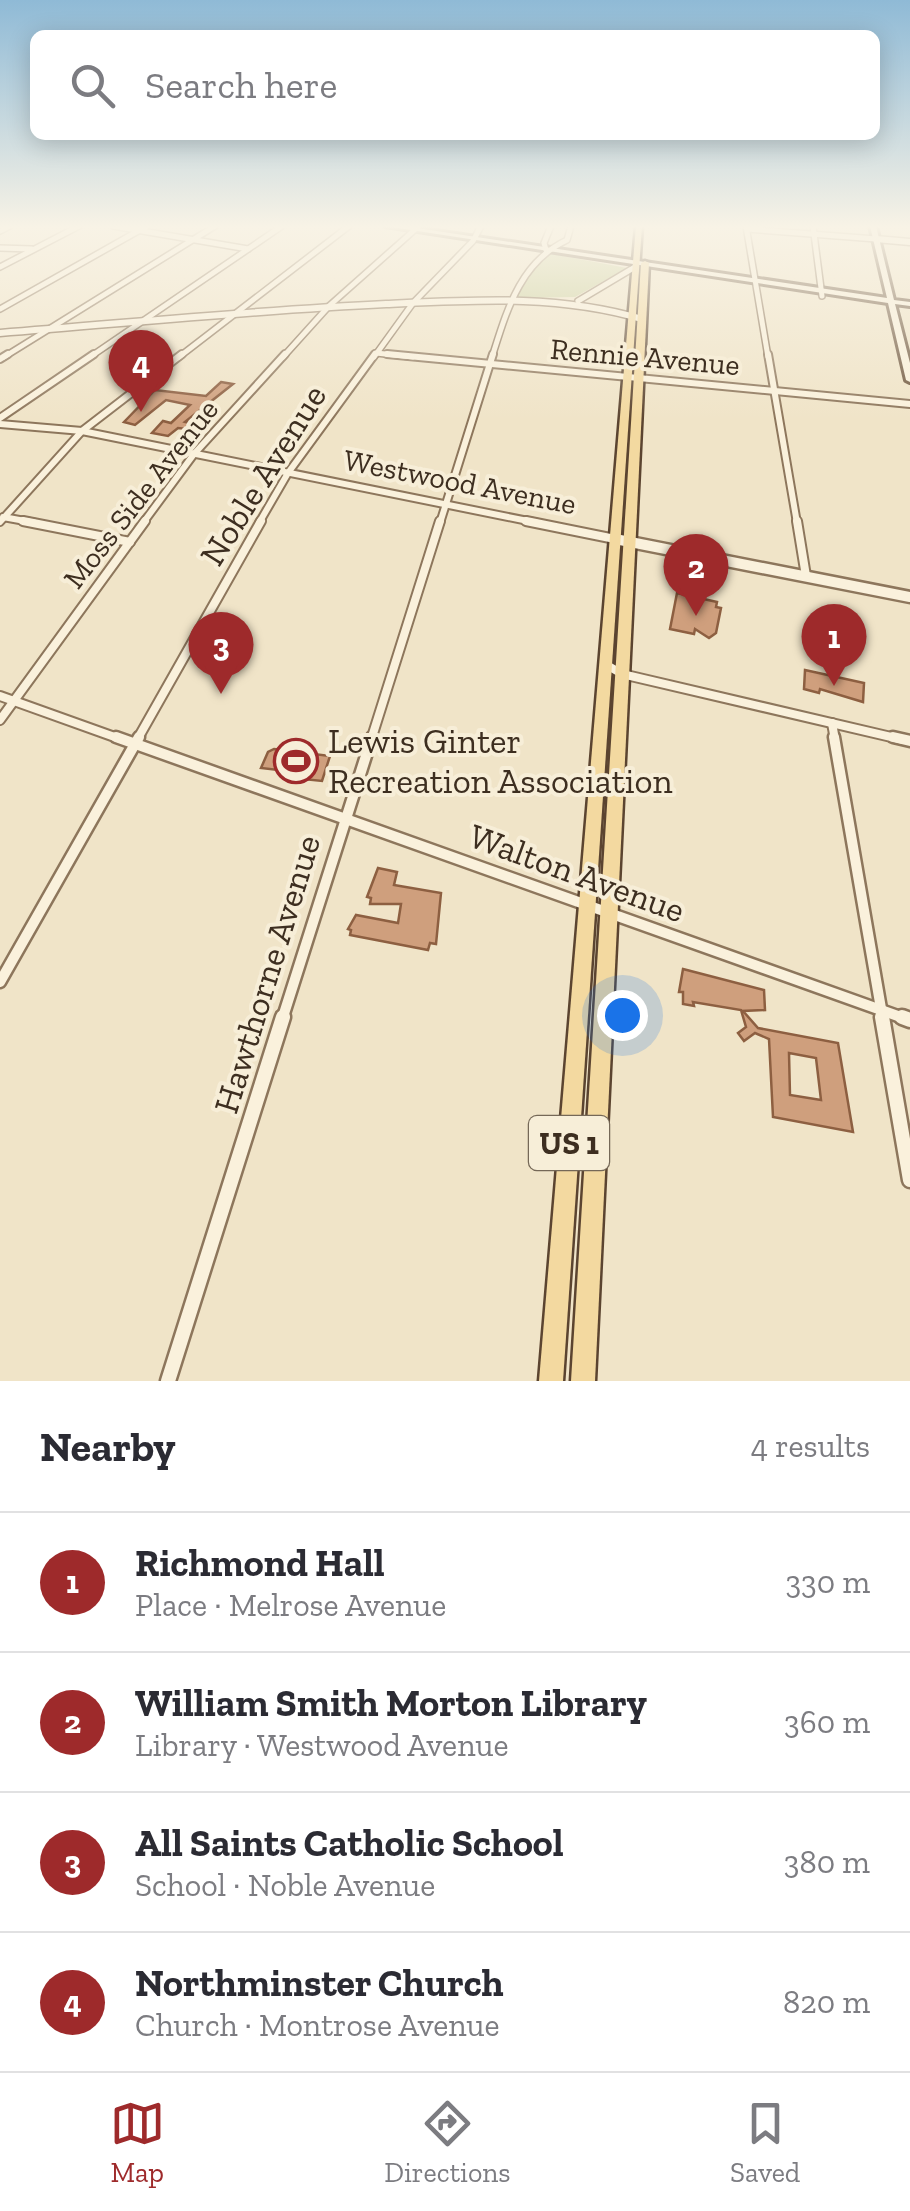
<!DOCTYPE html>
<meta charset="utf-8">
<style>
body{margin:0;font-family:"Zilla Slab",serif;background:#f2f2f3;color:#2b2b33}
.you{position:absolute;left:622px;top:1015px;width:35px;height:35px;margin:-25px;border:8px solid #fff;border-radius:50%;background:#1a73e8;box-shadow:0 0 0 15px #1a73e833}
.badge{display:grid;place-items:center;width:65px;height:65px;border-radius:50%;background:#9e2a2b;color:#fff;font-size:32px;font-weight:700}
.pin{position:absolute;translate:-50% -82px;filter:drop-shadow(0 2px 5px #0008)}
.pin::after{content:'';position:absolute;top:52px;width:35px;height:30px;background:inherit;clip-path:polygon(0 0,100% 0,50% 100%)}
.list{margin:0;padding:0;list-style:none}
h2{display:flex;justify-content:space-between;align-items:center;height:130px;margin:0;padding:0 40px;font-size:42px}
h2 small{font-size:32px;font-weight:400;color:#7c7c81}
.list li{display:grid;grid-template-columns:65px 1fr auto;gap:30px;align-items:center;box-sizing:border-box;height:140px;padding:0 40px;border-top:2px solid #e1e1e2}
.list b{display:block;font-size:38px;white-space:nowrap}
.list p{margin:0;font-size:32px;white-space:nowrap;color:#7c7c81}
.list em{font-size:32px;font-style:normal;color:#7c7c81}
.icon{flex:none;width:55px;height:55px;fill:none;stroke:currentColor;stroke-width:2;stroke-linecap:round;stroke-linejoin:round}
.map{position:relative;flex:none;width:910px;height:1381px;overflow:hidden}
.search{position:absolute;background:#fff;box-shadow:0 5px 25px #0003;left:30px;right:30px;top:30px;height:110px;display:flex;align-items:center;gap:25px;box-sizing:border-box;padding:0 35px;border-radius:15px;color:#7c7c81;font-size:38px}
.sheet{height:690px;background:#fff}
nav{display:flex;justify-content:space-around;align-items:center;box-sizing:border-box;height:140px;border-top:2px solid #e1e1e2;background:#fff;font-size:28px;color:#7c7c81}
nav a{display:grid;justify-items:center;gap:5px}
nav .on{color:#9e2a2b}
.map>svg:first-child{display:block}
.green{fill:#c9cf9b}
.building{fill:#cf9f7d;stroke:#8d5f41;stroke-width:2.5;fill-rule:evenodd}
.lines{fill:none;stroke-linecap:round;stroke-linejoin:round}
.minor-far4-casing{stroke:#8d765c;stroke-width:8}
.minor-far3-casing{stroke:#8d765c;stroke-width:10}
.minor-far2-casing{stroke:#8d765c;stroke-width:12}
.minor-far1-casing{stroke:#8d765c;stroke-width:15}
.minor-casing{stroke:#8d765c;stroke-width:19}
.tertiary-far1-casing{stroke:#8d765c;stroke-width:9}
.tertiary-casing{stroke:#8d765c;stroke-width:15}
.secondary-casing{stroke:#6f573f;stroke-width:6}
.primary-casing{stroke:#5b4430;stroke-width:5}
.minor-far4{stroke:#faf1dc;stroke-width:5}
.minor-far3{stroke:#faf1dc;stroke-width:6}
.minor-far2{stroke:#faf1dc;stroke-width:8}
.minor-far1{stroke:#faf1dc;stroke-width:10}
.minor{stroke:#faf1dc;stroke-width:14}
.tertiary-far1{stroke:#faf1dc;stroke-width:6}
.tertiary{stroke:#faf1dc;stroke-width:10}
.secondary{fill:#faf1dc;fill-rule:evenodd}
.primary{fill:#f3d9a0;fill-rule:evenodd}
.labels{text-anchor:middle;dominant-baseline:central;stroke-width:8;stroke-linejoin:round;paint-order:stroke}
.far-street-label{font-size:30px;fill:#3d2e20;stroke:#f7eed8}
.shield{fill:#f7eed8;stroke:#756857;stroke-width:2.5}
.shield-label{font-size:32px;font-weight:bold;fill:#3d2e20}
.street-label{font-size:35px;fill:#3d2e20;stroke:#f7eed8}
.poi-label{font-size:35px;fill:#3d2e20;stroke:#f7eed8;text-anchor:start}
</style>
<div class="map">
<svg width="910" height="1381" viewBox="0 0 910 1381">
<rect width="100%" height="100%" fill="#f0e4c8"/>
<path class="green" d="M 547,253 L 627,268 L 575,297 L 515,298 L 516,291 Z"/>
<g class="building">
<path d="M 221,382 L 233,384 L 185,422 L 193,424 L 187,429 L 178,428 L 168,436 L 152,433 L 163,421 L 171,423 L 190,405 L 166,400 L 135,425 L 124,422 L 155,390 L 206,396 Z"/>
<path d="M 677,593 L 717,602 L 716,607 L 721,608 L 716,633 L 709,638 L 695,629 L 694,634 L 670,629 Z"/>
<path d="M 805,670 L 864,683 L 863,702 L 820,689 L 819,693 L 804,689 Z"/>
<path d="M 274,749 L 330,756 L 322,781 L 293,778 L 296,772 L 261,768 L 268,752 Z"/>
<path d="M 378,868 L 397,872 L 394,885 L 441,893 L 436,944 L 430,943 L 428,950 L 350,935 L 351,930 L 348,929 L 356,915 L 398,923 L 401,904 L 370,904 L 371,898 L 367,897 Z"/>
<path d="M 683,969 L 764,990 L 765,1010 L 743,1011 L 758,1028 L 838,1043 L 853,1132 L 773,1117 L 769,1039 L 755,1033 L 744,1041 L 738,1033 L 746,1027 L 741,1010 L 693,1002 L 694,1006 L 683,1004 L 683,992 L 679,992 ZM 789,1053 L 816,1058 L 821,1100 L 790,1095 Z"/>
</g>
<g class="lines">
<defs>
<g id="minor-far4">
<path d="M 113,226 L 248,249"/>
<path d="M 746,226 L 768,357"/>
<path d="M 813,226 L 822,296"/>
<path d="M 747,229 L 876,239"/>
<path d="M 0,231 L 10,226"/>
<path d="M 0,248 L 32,249"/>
<path d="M 546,250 L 544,243 L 551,226"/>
<path d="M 0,267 L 79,226"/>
<path d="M 578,301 L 635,267"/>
<path d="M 0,309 L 147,226"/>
<path d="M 376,353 L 413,357"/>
<path d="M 4,357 L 215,226"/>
<path d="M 90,357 L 282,226"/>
<path d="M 179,357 L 349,226"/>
<path d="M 283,357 L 329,306 L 419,226"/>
<path d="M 374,357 L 413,303 L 473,241 L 481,226"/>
<path d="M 492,357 C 507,310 520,262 567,240 L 571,226"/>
</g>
<g id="minor-far3">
<path d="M 387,354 L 910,404"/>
<path d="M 768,354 L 797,523"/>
<path d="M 0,359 L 8,354"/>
<path d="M 0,418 L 94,354"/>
<path d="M 0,424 L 82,431 L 538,523"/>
<path d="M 3,517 L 36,523"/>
<path d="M 0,522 L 82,431 L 182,354"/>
<path d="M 143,523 L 194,454 L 285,354"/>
<path d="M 259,523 L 288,473 L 375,354"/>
<path d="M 440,523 L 493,354"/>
</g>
<g id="minor-far2">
<path d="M 23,521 L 130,542"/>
<path d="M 526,521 L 615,539"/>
<path d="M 797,521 L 806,576"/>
<path d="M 605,664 L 622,674 L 904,740"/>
<path d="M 0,696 L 123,740"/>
<path d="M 0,720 L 145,521"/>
<path d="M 832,723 L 835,740"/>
<path d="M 137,740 L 261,521"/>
<path d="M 371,740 L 440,521"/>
</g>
<g id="minor-far1">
<path d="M 116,737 L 909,1020"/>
<path d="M 834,737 L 883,1020"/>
<path d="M 893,737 L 910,741"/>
<path d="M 0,982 L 139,737"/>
<path d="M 282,1020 L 372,737"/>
</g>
<g id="minor">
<path d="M 882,1017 L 910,1180"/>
<path d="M 902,1017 L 910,1020"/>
<path d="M 168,1381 L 283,1017"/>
</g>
<g id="tertiary-far1">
<path d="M 876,239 L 910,242"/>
<path d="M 0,333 C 129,323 257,310 386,304 C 473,300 558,294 642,319"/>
</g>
<path id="tertiary" d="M 615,539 L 910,597"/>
<path id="secondary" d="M 385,226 L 403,226 L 887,298 L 870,226 L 876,226 L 894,300 L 910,302 L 910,306 L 895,304 L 910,363 L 910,382 L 906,380 L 888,303 Z"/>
<g id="primary">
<path d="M 636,226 L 642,226 L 563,1381 L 539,1381 Z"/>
<path d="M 645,261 L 649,263 L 595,1381 L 571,1381 L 641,263 Z"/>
</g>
</defs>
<use href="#minor-far4" class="minor-far4-casing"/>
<use href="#minor-far3" class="minor-far3-casing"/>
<use href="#minor-far2" class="minor-far2-casing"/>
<use href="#minor-far1" class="minor-far1-casing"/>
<use href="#minor" class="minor-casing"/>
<use href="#tertiary-far1" class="tertiary-far1-casing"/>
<use href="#tertiary" class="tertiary-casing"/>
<use href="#secondary" class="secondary-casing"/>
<use href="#primary" class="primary-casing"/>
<use href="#minor-far4" class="minor-far4"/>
<use href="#minor-far3" class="minor-far3"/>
<use href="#minor-far2" class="minor-far2"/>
<use href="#minor-far1" class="minor-far1"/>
<use href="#minor" class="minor"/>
<use href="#tertiary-far1" class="tertiary-far1"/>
<use href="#tertiary" class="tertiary"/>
<use href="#secondary" class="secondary"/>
<use href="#primary" class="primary"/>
</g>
<linearGradient id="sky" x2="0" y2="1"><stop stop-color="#8fbad6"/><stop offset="0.54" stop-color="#f8f3e6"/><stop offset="1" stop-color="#f8f3e6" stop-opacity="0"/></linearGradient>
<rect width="910" height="420" fill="url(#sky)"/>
<defs>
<symbol id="stadium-ring" viewBox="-11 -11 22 22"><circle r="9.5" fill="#f7eed8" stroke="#9e2a2b" stroke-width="1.5"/><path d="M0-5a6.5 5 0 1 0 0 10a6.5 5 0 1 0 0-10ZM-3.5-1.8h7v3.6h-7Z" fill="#9e2a2b"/></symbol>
</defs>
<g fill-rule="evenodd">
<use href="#stadium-ring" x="271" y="736" width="50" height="50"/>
</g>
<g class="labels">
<g class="far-street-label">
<text transform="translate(645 357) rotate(5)">Rennie Avenue</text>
<text transform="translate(460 482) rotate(11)">Westwood Avenue</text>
<text transform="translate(141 494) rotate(-52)">Moss Side Avenue</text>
</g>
<rect class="shield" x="529" y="1116" width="80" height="54" rx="8"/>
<g class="shield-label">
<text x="569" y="1143">US 1</text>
</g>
<g class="street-label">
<text transform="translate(263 475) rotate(-58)">Noble Avenue</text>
<text transform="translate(577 873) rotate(20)">Walton Avenue</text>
<text transform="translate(267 974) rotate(-73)">Hawthorne Avenue</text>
</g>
<g class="poi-label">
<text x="328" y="741">Lewis Ginter<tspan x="328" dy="40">Recreation Association</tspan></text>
</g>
</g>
</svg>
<div class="you"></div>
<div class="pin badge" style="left:834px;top:686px">1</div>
<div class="pin badge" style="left:696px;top:616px">2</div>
<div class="pin badge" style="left:221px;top:694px">3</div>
<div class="pin badge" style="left:141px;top:412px">4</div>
<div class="search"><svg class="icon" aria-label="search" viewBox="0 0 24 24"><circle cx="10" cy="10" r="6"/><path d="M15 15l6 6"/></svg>Search here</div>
</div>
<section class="sheet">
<h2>Nearby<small>4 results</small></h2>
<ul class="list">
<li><span class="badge">1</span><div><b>Richmond Hall</b><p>Place · Melrose Avenue</p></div><em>330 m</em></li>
<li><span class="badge">2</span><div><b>William Smith Morton Library</b><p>Library · Westwood Avenue</p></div><em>360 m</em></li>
<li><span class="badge">3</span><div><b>All Saints Catholic School</b><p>School · Noble Avenue</p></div><em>380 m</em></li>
<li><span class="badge">4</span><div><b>Northminster Church</b><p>Church · Montrose Avenue</p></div><em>820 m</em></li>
</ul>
</section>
<nav>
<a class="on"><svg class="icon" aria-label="map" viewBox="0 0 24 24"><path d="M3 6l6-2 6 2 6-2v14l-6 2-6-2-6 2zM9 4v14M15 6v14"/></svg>Map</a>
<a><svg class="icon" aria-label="directions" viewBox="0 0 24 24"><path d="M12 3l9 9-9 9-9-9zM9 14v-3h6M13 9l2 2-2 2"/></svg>Directions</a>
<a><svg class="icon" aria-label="saved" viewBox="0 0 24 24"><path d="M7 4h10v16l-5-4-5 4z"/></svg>Saved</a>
</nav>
